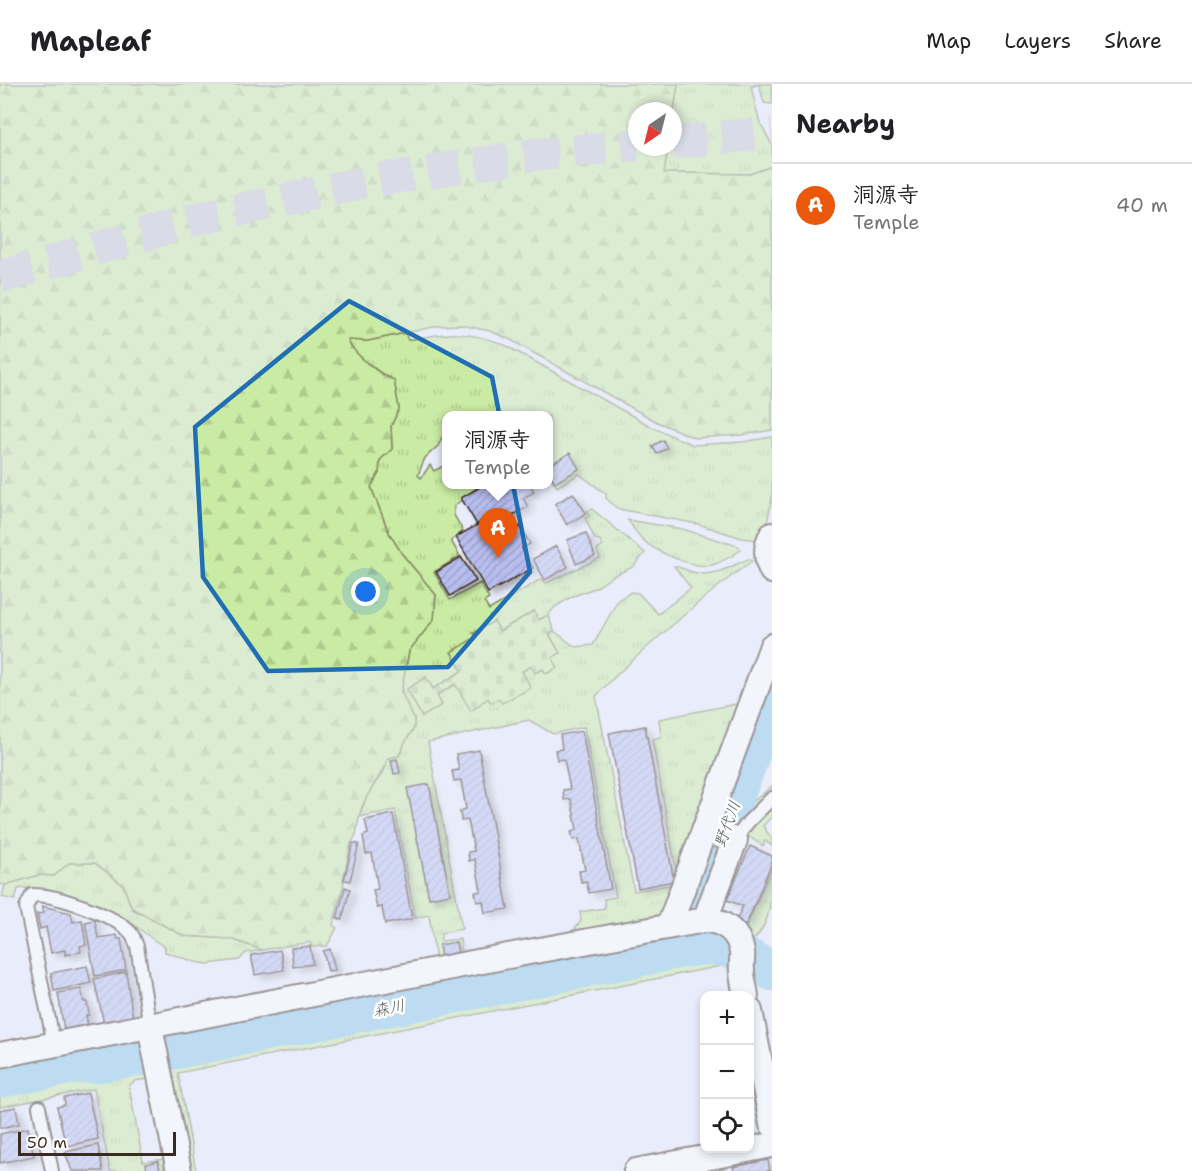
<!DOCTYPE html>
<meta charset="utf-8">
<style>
body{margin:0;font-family:"Shantell Sans","Klee One",sans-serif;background:#f2f2f2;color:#202124}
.controls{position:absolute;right:18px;bottom:18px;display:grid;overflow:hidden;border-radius:12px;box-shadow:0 3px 9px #0003}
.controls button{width:54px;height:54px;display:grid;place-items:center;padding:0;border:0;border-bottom:2px solid #e0e0e0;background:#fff;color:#202124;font:30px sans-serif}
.compass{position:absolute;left:628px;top:18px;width:54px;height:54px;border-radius:50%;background:#fff;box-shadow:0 3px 9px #0003;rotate:215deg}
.scale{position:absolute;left:18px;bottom:15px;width:158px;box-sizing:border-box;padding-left:6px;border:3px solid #3b2a1e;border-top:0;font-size:16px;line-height:21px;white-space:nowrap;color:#3b2a1e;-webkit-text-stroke:4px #fff;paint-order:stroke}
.you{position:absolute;left:366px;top:508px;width:21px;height:21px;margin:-15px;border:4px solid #fff;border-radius:50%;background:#1a73e8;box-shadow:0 0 0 9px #1a73e833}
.badge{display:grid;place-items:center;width:39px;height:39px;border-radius:50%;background:#ea580c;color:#fff;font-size:20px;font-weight:700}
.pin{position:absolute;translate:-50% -50px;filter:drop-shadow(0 2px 3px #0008)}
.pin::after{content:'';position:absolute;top:32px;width:21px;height:18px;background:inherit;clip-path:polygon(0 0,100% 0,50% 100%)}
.popup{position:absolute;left:442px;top:327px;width:111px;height:78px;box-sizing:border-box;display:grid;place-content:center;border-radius:12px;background:#fff;filter:drop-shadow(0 2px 4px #0005);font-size:20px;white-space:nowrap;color:#757577}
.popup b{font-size:22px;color:#202124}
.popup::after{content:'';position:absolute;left:50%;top:100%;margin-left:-12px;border:12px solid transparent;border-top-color:#fff}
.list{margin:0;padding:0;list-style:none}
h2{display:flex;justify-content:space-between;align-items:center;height:78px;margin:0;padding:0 24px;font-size:26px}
h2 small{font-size:20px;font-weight:400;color:#757577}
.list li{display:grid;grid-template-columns:39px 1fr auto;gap:18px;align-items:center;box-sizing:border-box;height:84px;padding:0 24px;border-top:2px solid #e0e0e0}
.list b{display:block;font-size:22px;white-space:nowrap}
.list p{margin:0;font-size:20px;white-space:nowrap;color:#757577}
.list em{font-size:20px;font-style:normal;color:#757577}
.icon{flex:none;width:33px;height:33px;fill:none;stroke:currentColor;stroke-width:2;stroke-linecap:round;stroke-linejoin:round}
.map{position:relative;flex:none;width:772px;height:1087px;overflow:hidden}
header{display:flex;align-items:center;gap:36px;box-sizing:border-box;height:84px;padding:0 30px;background:#fff;border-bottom:2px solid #e0e0e0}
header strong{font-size:28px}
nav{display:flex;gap:33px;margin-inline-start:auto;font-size:21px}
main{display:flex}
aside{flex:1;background:#fff}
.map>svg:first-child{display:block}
.grass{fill:url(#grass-tufts);stroke:#828a60;stroke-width:1.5}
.forest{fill:url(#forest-firs);stroke:#828a60;stroke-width:1.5}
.cemetery{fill:url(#cemetery-stones);stroke:#828a60;stroke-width:1.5}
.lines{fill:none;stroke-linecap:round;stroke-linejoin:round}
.river{stroke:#87c8e8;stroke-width:38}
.building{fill:url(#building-hatch);stroke:#3b2a1e;stroke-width:1.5;filter:url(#shadow)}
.motorway-tunnel{stroke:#c6c5ce;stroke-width:33;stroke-dasharray:33 16;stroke-linecap:butt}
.service-casing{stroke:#3b2a1e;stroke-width:16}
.minor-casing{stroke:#3b2a1e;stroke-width:28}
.service{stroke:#fff;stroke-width:12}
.minor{stroke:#fff;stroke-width:24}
.marked{fill:none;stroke:#1f6fb2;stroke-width:4.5;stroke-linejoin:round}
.labels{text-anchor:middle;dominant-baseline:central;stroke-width:5;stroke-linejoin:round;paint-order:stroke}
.water-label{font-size:16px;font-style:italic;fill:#52595b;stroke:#fff}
</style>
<header>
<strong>Mapleaf</strong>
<nav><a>Map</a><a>Layers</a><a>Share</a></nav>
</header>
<main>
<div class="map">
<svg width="772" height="1087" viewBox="0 0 772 1087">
<defs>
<pattern id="grass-tufts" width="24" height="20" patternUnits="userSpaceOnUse" patternTransform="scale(1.5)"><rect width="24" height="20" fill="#caeba3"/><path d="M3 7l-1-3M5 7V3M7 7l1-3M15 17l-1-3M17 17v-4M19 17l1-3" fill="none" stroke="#aeca8c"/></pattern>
<pattern id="forest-firs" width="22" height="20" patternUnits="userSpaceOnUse" patternTransform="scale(1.5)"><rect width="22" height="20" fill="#caeba3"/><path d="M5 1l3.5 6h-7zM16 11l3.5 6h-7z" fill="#aeca8c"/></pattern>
<pattern id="cemetery-stones" width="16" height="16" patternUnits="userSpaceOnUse" patternTransform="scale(1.5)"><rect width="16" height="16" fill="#caeba3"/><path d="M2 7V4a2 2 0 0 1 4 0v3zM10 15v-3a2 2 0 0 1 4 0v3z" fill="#aeca8c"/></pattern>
<pattern id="building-hatch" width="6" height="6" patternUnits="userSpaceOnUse" patternTransform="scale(1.5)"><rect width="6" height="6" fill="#b7beef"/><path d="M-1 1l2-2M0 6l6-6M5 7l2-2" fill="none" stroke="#9ea3cc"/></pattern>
<filter id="shadow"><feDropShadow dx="6" dy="4" stdDeviation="3" flood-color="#0004"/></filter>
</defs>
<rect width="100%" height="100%" fill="#e9ecfa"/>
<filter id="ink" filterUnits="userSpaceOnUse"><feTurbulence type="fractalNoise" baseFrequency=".0167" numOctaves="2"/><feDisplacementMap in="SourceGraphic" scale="12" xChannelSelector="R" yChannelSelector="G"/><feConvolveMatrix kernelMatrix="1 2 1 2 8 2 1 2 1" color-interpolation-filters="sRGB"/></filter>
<g filter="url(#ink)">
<g class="grass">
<path d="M 678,0 L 772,0 L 772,20 L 764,19 L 759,0 L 751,3 L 759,36 L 772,61 L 772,82 L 750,90 L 664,89 L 668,63 L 673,63 L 673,32 Z"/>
<path d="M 405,249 L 408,256 C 448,248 467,246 505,261 L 654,344 L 693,361 L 742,358 L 772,353 L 772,414 L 766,444 L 757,456 L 742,454 L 698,440 L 618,425 L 606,414 L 606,410 L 579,390 L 557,403 L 549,390 L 549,332 L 447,332 L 447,346 L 445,347 L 438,362 L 425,374 L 418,391 L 421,394 L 430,381 L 434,387 L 447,380 L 447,400 L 480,401 L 454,422 L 454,431 L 463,447 L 451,457 L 460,472 L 434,488 L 450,516 L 480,499 L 489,515 L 484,518 L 489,526 L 541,495 L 546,499 L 600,474 L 597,466 L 603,462 L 600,456 L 595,455 L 585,434 L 589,432 L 587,427 L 592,425 L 645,469 L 633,483 L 613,492 L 597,503 L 571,513 L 555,523 L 548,531 L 539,536 L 534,527 L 499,547 L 474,549 L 476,552 L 462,587 L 433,605 L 442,621 L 436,611 L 456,600 L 479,620 L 488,614 L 499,615 L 530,604 L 522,587 L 560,569 L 549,550 L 554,547 L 575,563 L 593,561 L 618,516 L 631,508 L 638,509 L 658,530 L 691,504 L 674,482 C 682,483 689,488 697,489 C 716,493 732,481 749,475 L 752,477 C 725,496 700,517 675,539 C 648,562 620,586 596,612 L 634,807 L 676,800 L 664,828 L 657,834 L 581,849 L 575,844 L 581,837 L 580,828 L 605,824 L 604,815 L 616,813 L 584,643 L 553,650 L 529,636 L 428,658 L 462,845 L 441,849 L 441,857 L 460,855 L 462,872 L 436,877 L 429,831 L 415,834 L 395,726 L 359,733 L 368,709 L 384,687 L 388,674 L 399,671 L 405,658 L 414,644 L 414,635 L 401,608 L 409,567 L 434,535 L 436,511 L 402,470 L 389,449 L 371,403 L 379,389 L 380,376 L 392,365 L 391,342 L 399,325 L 394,296 C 380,290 353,270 347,256 L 368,257 Z"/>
<path d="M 628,436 L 682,445 L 738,462 L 741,466 C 732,472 723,478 712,481 C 694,485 655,468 642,455 C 637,450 632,442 628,436 Z"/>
<path d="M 741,619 L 678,795 L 652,655 L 661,653 L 659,635 Z"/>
<path d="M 772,626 L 772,646 L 749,713 L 755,716 L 772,702 L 772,708 L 746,732 L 734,728 Z"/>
<path d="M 772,720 L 772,732 L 763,742 L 772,755 L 772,762 L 765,757 L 763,762 L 745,750 L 752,741 Z"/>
<path d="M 69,779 L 95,779 L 123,801 L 132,825 L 184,852 L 231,855 L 262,866 L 246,869 L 239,876 L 208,880 L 195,878 L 165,868 L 165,863 C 152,856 142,846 130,838 C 95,816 64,810 24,804 L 18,805 L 15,816 L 2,813 L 5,801 L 39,791 L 54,792 Z"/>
<path d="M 772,783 C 772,809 772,841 752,857 L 743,851 Z"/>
<path d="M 681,850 L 676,860 L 171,961 L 167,949 Z"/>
<path d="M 710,868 L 725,870 L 733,874 L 731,880 L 178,989 L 196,1087 L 191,1087 L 172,987 L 168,987 L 168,971 L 462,912 Z"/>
<path d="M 131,956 L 138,957 L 145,965 L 94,974 L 87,970 L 0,987 L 0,979 Z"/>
<path d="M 147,977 L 149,988 L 147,989 L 148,995 L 135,997 L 129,1002 L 143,1078 L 164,1075 L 167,1087 L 110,1087 L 94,1005 L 0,1023 L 0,1004 Z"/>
</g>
<path class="forest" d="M 0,0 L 678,0 L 673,32 L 673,27 L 637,27 L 637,63 L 668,63 L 664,89 L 750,90 L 772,82 L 772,346 L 742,351 L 695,354 L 657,338 L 509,255 L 490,247 L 461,241 L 438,242 L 368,257 L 348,256 C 353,270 380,291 394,296 L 399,325 L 391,342 L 392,365 L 380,376 L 379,389 L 371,403 L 389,449 L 402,470 L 436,511 L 434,535 L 409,567 L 401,608 L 414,635 L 414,644 L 405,658 L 399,672 L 388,674 C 381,695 364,710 359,733 C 357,742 358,752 351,759 L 343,796 L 344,799 L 333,841 L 337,844 L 327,862 L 312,863 L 310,858 L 262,866 L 231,855 L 184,852 L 132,824 L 123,801 L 95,779 L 69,779 L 54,792 L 39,791 L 5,801 L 0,800 Z"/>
<path class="cemetery" d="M 534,527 L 539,536 L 548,531 L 554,547 L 549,550 L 560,569 L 552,574 L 557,584 L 546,590 L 543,585 L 535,589 L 531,582 L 522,587 L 531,604 L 502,619 L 499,615 L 491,619 L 488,614 L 471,627 L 455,600 L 437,611 L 442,621 L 422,633 L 407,605 L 426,593 L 433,605 L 462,587 L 451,568 L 476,553 L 474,549 L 494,537 L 500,547 Z"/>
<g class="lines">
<g class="river">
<path d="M 682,865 L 723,746 L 772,614"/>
<path d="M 0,995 L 80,980 L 96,980 L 150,971 L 682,865 C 691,864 701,862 710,862 C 731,862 756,876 772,888"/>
</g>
</g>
<g class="building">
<path d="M 663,356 L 667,364 L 657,370 L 652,362 Z"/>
<path d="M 570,369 L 579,385 L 555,399 L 549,388 L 549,381 Z"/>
<path d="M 485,400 L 530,400 L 534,408 L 523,414 L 528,423 L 505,435 L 501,427 L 477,441 L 461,414 Z"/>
<path d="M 573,409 L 586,429 L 567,441 L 555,420 Z"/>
<path d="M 501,427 L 512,447 L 520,442 L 530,460 L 522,464 L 533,484 L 488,509 L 456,453 Z"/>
<path d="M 586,449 L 595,472 L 576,480 L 567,456 Z"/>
<path d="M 556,462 L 568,483 L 545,496 L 533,475 Z"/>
<path d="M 461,473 L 476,497 L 450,512 L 436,488 Z"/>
<path d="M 645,642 L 674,797 L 638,804 L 609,649 Z"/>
<path d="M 582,647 L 611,805 L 589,809 L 586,797 L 581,798 L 579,787 L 585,786 L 579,755 L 573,756 L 571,748 L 577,746 L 571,715 L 564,716 L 563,706 L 570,705 L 564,675 L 557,676 L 555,666 L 562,665 L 560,651 Z"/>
<path d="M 479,666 L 508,825 L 485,829 L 483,817 L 477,818 L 475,808 L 481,807 L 475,775 L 469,777 L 468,768 L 474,767 L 468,736 L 461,737 L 460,727 L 466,725 L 461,696 L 454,697 L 452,687 L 459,686 L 456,670 Z"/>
<path d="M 397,675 L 400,689 L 394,690 L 391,676 Z"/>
<path d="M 429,700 L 450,810 L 429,814 L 407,704 Z"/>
<path d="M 393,730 L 412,835 L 385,840 L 382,823 L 377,824 L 373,806 L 378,805 L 372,769 L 366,770 L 363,752 L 368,750 L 365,736 Z"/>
<path d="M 353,759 L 359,760 L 350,797 L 344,796 Z"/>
<path d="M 750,762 L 772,772 L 772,778 L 746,841 L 736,837 L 743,822 L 727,816 Z"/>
<path d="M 345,803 L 350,805 L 342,836 L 337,834 Z"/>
<path d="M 42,822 L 71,829 L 73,838 L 82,836 L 86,861 L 80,862 L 81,868 L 65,871 L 65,866 L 51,869 L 46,843 L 40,845 L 37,830 L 44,829 Z"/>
<path d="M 95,836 L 98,854 L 117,851 L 118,855 L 121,855 L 126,886 L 95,892 L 85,838 Z"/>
<path d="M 456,858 L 458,870 L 441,873 L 439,861 Z"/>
<path d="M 310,862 L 313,880 L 293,883 L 291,864 Z"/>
<path d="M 330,865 L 335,886 L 328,887 L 323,867 Z"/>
<path d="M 280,866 L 284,886 L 255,891 L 251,871 Z"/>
<path d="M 87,882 L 91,899 L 54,907 L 51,889 Z"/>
<path d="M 126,888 L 133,935 L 104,940 L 94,895 Z"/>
<path d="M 81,905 L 84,918 L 87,918 L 89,931 L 86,931 L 88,942 L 64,946 L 58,909 Z"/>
<path d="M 88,1009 L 98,1055 L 66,1062 L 57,1023 L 65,1021 L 64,1014 Z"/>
<path d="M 16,1023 L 19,1040 L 0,1044 L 0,1026 Z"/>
<path d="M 28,1044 L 34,1072 L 0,1079 L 0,1050 Z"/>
<path d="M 98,1061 L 103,1087 L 72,1087 L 65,1068 Z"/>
<path d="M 768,1076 L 770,1087 L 734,1087 L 733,1083 Z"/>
<path d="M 158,1077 L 160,1087 L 147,1087 L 146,1080 Z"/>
</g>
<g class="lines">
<g class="motorway-tunnel">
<path d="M 673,58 L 772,49"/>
<path d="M 0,193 L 198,135 L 366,98 L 532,71 L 637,61"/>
</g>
<defs>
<g id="service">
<path d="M 735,756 L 748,738 L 772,714"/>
<path d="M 54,960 L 26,823 L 32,811 C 55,810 115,831 131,849 C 134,853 135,858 137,862 L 150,943"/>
<path d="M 39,1023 L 52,1087"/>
</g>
<g id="minor">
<path d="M 772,451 C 765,461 766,476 772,487"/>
<path d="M 704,746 L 735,756 L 705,836"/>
<path d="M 669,842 L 772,562"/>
<path d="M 750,927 L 772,1040"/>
<path d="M 150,943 L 179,1087"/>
<path d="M 0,971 L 529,868 L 705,836 C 724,837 739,848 742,868 C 743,875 741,881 742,887 C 742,895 745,904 746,912"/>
<path d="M 636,1087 L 772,1061"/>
</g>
</defs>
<use href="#service" class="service-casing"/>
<use href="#minor" class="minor-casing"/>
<use href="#service" class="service"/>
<use href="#minor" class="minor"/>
</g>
</g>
<path d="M0 0H772V1087H0ZM 349,217 L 492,293 L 530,488 L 448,583 L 268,587 L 203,493 L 195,343 Z" fill="#e9ecfa" fill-opacity=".55" fill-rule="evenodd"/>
<path class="marked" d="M 349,217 L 492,293 L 530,488 L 448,583 L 268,587 L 203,493 L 195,343 Z"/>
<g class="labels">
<g class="water-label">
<text transform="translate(727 740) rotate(-70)">野代川</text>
<text transform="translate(389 924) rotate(-11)">森川</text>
</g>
</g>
</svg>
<div class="controls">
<button>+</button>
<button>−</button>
<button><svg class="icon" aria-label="locate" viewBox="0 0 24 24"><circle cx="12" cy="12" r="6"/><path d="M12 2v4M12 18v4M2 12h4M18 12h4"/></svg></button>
</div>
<svg class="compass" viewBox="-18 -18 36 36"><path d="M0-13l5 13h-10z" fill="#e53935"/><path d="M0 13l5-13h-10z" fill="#757577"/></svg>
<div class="scale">50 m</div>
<div class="you"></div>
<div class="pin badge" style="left:498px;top:474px">A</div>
<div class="popup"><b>洞源寺</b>Temple</div>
</div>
<aside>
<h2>Nearby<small></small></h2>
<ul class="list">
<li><span class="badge">A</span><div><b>洞源寺</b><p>Temple</p></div><em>40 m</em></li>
</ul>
</aside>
</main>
